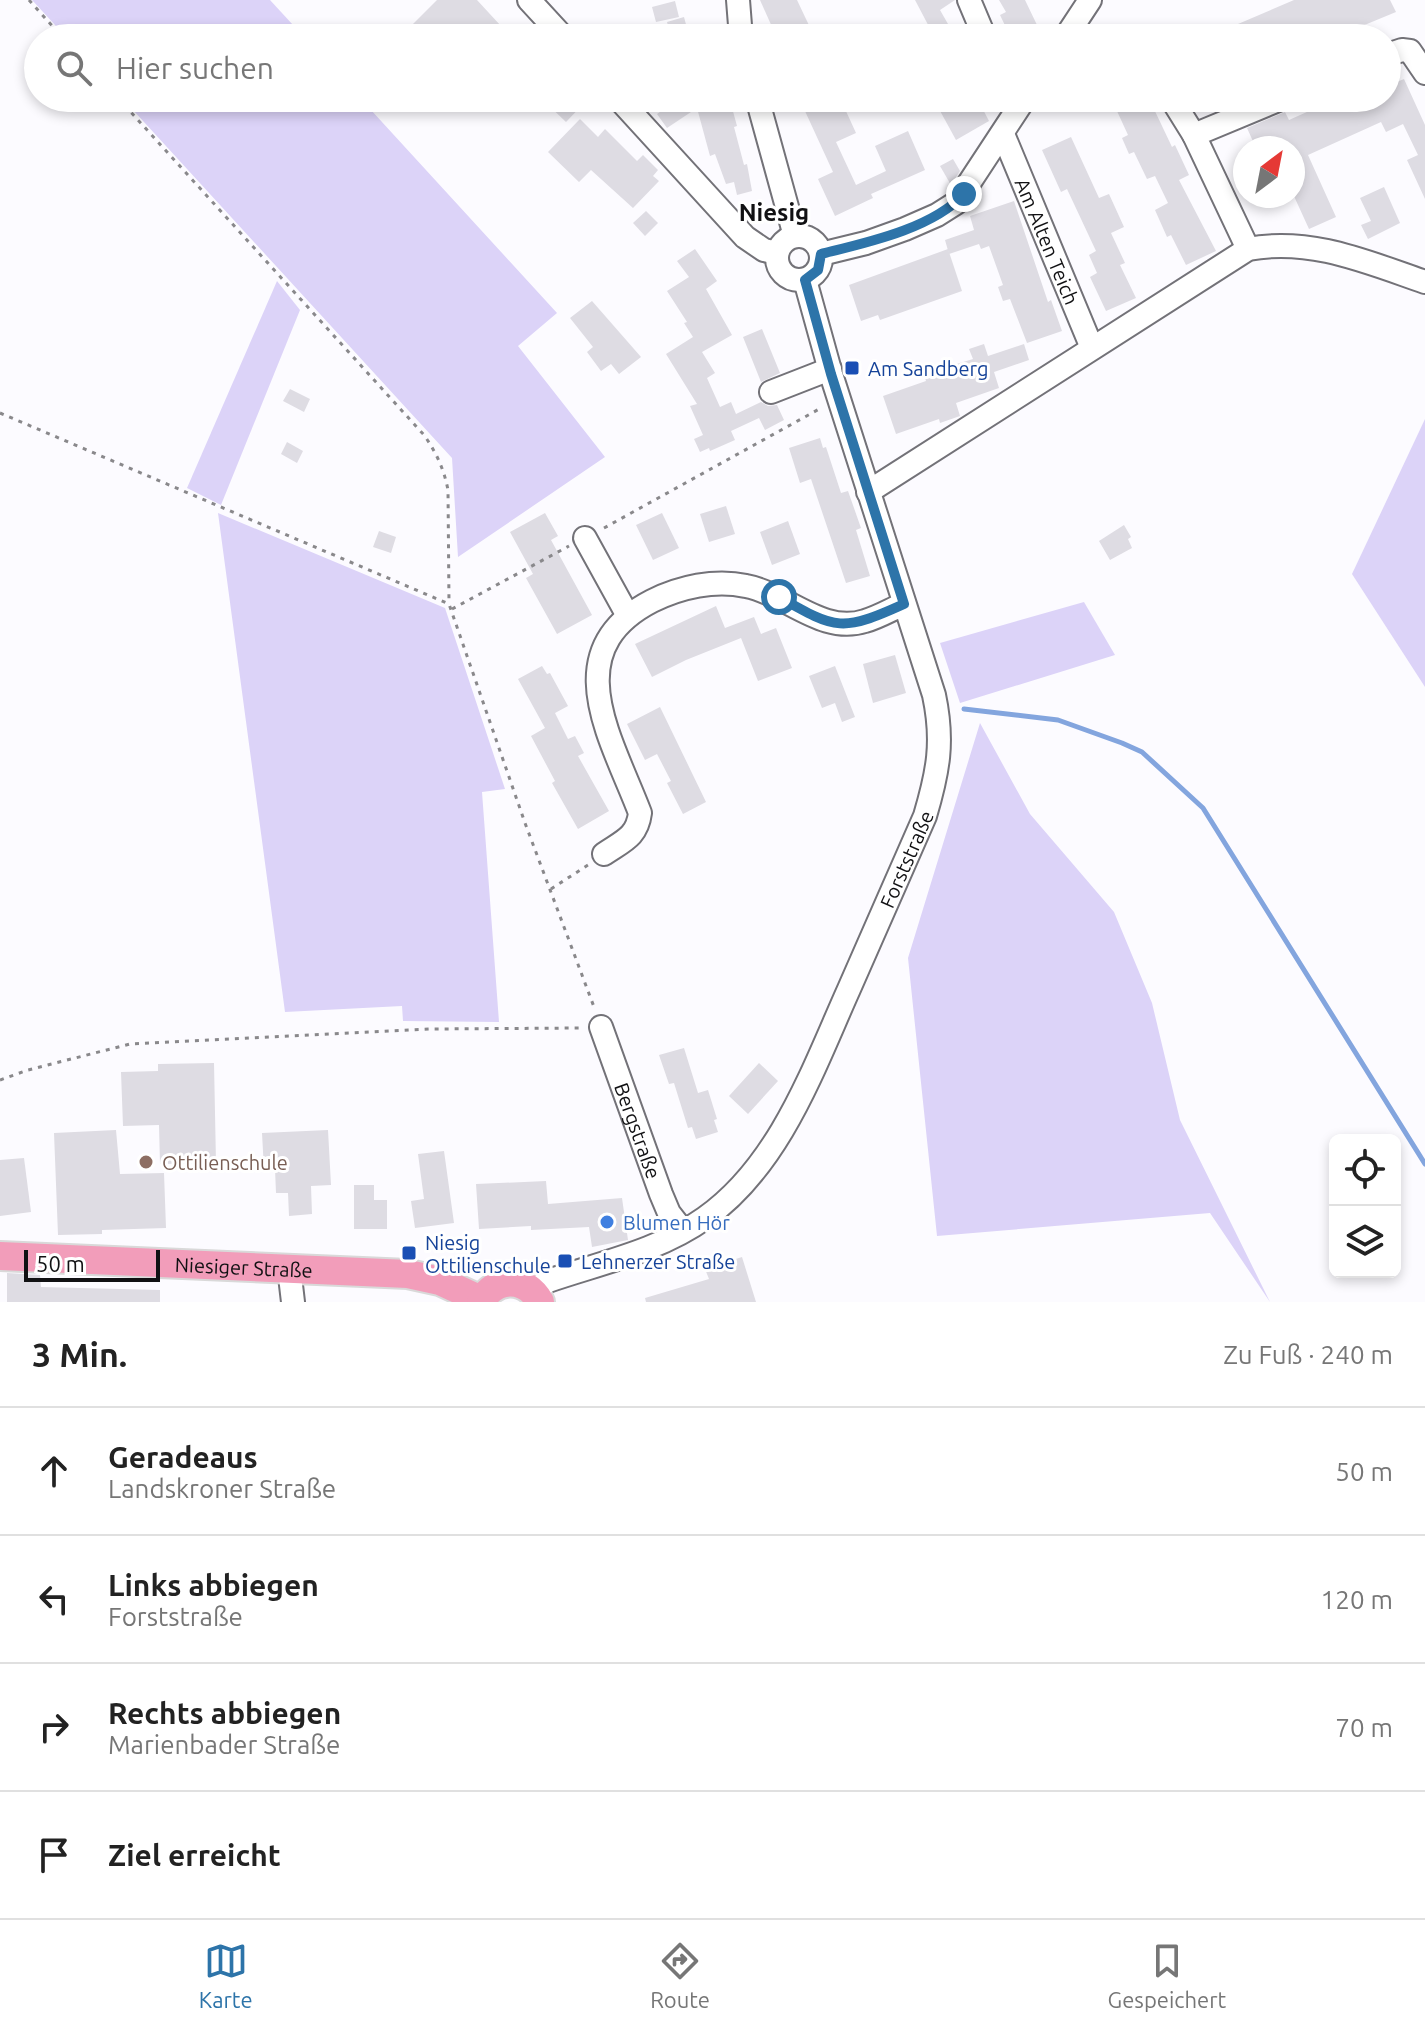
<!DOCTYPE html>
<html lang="de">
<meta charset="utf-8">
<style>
body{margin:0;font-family:Ubuntu,sans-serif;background:#f2f2f2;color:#222}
.controls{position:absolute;right:24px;bottom:24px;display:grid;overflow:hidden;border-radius:12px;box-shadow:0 4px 12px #0003}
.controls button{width:72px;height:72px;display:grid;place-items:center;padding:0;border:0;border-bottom:2px solid #e0e0e0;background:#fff;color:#222;font:40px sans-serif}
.compass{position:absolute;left:1233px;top:136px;width:72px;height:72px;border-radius:50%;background:#fff;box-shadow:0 4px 12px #0003;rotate:32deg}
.scale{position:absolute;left:24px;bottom:20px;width:136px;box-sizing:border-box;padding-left:8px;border:4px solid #111113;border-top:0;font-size:22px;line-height:28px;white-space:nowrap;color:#111113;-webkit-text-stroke:6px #fff;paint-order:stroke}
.stop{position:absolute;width:24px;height:24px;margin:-18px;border:6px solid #2d74a9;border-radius:50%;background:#fff}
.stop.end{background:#2d74a9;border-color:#fff;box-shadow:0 2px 8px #0008}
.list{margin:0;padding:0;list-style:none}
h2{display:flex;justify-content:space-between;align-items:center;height:104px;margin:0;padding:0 32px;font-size:34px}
h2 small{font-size:26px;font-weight:400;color:#767676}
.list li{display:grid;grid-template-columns:52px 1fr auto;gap:24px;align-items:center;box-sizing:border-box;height:128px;padding:0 32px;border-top:2px solid #e0e0e0}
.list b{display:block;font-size:30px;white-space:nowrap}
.list p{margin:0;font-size:26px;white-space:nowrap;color:#767676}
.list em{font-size:26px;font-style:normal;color:#767676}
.icon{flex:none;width:44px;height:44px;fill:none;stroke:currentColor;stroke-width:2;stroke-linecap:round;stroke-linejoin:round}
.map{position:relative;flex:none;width:1425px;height:1302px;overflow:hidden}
.search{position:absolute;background:#fff;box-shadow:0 4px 12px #0003;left:24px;right:24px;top:24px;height:88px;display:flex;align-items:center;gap:20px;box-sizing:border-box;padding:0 28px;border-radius:44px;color:#767676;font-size:30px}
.sheet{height:616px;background:#fff}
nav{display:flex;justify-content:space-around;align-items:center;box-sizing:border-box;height:112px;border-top:2px solid #e0e0e0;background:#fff;font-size:22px;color:#767676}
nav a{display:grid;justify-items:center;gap:4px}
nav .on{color:#2d74a9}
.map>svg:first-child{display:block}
.green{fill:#dcd3f8}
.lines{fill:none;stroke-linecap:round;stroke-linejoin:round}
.stream{stroke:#83a5de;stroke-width:5}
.building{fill:#dedce3}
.minor-casing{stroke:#737278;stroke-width:26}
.major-casing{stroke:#d9d9d9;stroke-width:32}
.path{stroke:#89888b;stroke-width:3;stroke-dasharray:4 6;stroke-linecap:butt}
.minor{stroke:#fff;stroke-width:22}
.major{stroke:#f29dba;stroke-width:28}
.route{stroke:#2d74a9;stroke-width:10}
.transit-dot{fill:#1a4fb4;stroke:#fff;stroke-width:3}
.education-dot{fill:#8d6e63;stroke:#fff;stroke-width:3}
.shop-dot{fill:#3f7fe0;stroke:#fff;stroke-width:3}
.labels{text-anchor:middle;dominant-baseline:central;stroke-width:6;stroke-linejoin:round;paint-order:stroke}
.street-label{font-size:20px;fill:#111113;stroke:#fff}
.transit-label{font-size:20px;fill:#164399;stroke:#fff;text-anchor:start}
.education-label{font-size:20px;fill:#785e54;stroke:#fff;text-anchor:start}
.shop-label{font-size:20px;fill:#366cbe;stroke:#fff;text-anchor:start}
.quarter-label{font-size:24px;font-weight:bold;fill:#111113;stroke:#fff}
</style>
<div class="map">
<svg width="1425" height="1302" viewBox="0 0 1425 1302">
<rect width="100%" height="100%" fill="#fcfbff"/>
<g class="green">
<path d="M 32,0 L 270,0 L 305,38 L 67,38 Z"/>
<path d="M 122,98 L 360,98 L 557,313 L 518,346 L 605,457 L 458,557 L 452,458 Z"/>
<path d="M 277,281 L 300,310 L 221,505 L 187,488 Z"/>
<path d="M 1425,419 L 1425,687 L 1352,574 Z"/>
<path d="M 218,513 L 445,608 L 505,789 L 482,792 L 499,1022 L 403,1021 L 402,1006 L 285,1012 Z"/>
<path d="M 1084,602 L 1115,655 L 960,703 L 940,643 Z"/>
<path d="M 980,723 L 1030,814 L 1114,912 L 1152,1003 L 1180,1120 L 1270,1302 L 1210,1213 L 937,1236 L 908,958 Z"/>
</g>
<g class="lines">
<path class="stream" d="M 964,709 L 1058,720 L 1122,743 L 1142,752 L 1203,808 L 1425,1164"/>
</g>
<g class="building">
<path d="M 437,0 L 477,0 L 512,38 L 475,38 L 467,29 L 461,35 L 450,24 L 436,38 L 421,38 L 410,27 Z"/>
<path d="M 760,0 L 797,0 L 815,38 L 777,38 Z"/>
<path d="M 915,0 L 955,0 L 940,10 L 956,38 L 935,38 Z"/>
<path d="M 999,0 L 1025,0 L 1037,25 L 1011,38 L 1000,15 L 1006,12 Z"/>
<path d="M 1294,0 L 1390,0 L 1396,12 L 1333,38 L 1244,38 L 1238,24 Z"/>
<path d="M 675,1 L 679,17 L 656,22 L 652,7 Z"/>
<path d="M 684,17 L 688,32 L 671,36 L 667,22 Z"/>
<path d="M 1404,79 L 1425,125 L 1425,199 L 1407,160 L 1418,155 L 1403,124 L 1386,132 L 1381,122 L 1308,155 L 1336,217 L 1309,229 L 1293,194 L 1293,148 L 1256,148 L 1247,128 L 1285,112 L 1289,120 L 1338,98 L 1387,98 L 1387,86 Z"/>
<path d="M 541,98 L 589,98 L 566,122 Z"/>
<path d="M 695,98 L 711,98 L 699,106 L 708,110 L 731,104 L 737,126 L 734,127 L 744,165 L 747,164 L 752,191 L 737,195 L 734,182 L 726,184 L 715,154 L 710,156 L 697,108 L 667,128 L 657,114 L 670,105 Z"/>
<path d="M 799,98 L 840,98 L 856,133 L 836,142 L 856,185 L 886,171 L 875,146 L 908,131 L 925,170 L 871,194 L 873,198 L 835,216 L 818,179 L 833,172 Z"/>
<path d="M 933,98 L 977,98 L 989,121 L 956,140 Z"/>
<path d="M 1111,98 L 1145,98 L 1150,108 L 1153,107 L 1172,147 L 1175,145 L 1189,175 L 1179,180 L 1216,251 L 1186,265 L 1171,235 L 1167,237 L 1155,210 L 1168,203 L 1155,176 L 1147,179 L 1134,152 L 1129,154 L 1122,138 L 1128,135 Z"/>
<path d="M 580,119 L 598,137 L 605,129 L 637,161 L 643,155 L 658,170 L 653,176 L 659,181 L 633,208 L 591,170 L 579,182 L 548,152 Z"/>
<path d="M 1071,137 L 1099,198 L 1109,194 L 1124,227 L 1111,233 L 1125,263 L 1120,265 L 1136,298 L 1106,311 L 1090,277 L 1097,273 L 1089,255 L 1096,251 L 1067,189 L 1061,192 L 1042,150 Z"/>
<path d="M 953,159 L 960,171 L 951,185 L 940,166 Z"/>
<path d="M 1384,187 L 1400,223 L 1368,239 L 1361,225 L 1371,221 L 1360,198 Z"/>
<path d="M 1014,201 L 1048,302 L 1051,300 L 1062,331 L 1027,343 L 1010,299 L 1003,301 L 998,287 L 1003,285 L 989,246 L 981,249 L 979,244 L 949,254 L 945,240 L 974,230 L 970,216 Z"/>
<path d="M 646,211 L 658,223 L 645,236 L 633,223 Z"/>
<path d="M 695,249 L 717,281 L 706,289 L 732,335 L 702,352 L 715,373 L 707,378 L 720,407 L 731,402 L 736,414 L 761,402 L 768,406 L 777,405 L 784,420 L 765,430 L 759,418 L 731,431 L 735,440 L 710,451 L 709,448 L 700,452 L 694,439 L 703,435 L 690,406 L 697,404 L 666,354 L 693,337 L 684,323 L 687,322 L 667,291 L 689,277 L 677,261 Z"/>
<path d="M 948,249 L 962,291 L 880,320 L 878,315 L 861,321 L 849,285 Z"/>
<path d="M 592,301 L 641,357 L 619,374 L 611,364 L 601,371 L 587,352 L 593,347 L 570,318 Z"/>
<path d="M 762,329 L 780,373 L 761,382 L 743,337 Z"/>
<path d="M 984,344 L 988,356 L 1024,344 L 1029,360 L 994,372 L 999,388 L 956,403 L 960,416 L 940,423 L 939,419 L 896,434 L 883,396 L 926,381 L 924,374 L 973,359 L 969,349 Z"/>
<path d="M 290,389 L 310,399 L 304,412 L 283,401 Z"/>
<path d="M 820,438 L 823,448 L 826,447 L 841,493 L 848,491 L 861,528 L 856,530 L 870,576 L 846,583 L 811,479 L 800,483 L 789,448 Z"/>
<path d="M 287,442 L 303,451 L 297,463 L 281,454 Z"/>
<path d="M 726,506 L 735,534 L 709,542 L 700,514 Z"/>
<path d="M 545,513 L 558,536 L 551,540 L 592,615 L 557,634 L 526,578 L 533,574 L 510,532 Z"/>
<path d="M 662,513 L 679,548 L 653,560 L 636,525 Z"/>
<path d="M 788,521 L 800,554 L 772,565 L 760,532 Z"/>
<path d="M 1124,525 L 1131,537 L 1128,539 L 1132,548 L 1110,560 L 1099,541 Z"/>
<path d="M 379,531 L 396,537 L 391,553 L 373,547 Z"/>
<path d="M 716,606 L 725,628 L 754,617 L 761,634 L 776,628 L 792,668 L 758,681 L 741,638 L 686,660 L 652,677 L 635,644 Z"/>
<path d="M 895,655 L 906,693 L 873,703 L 863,664 Z"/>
<path d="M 542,666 L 547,674 L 550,673 L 568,706 L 555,713 L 568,739 L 575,736 L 584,753 L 578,756 L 609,811 L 578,829 L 552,783 L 555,781 L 531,736 L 545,728 L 518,679 Z"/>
<path d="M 835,666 L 855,717 L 842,722 L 835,703 L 822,708 L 809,676 Z"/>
<path d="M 660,707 L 706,802 L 683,814 L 667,783 L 671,781 L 657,754 L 645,760 L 627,724 Z"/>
<path d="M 684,1048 L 698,1093 L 708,1090 L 717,1119 L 714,1120 L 718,1132 L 696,1139 L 692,1127 L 688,1128 L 674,1083 L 669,1084 L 659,1055 Z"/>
<path d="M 214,1063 L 216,1163 L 160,1164 L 159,1125 L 123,1126 L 121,1072 L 158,1071 L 158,1064 Z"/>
<path d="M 759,1063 L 778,1081 L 748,1114 L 729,1096 Z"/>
<path d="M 116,1130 L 120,1174 L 164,1173 L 166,1228 L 102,1230 L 102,1234 L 58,1235 L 54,1133 Z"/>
<path d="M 328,1130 L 331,1185 L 311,1186 L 312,1214 L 289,1216 L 288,1193 L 276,1193 L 275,1169 L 264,1170 L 262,1133 Z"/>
<path d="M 444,1151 L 454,1223 L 415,1228 L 411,1201 L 424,1199 L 418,1154 Z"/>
<path d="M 24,1158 L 31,1212 L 0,1216 L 0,1160 Z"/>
<path d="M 546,1181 L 548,1204 L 622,1198 L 628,1240 L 592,1247 L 589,1227 L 531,1230 L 531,1226 L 479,1229 L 476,1184 Z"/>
<path d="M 354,1185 L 374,1185 L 374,1200 L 387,1200 L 387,1229 L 354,1229 Z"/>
<path d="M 742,1257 L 756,1302 L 646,1302 L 645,1298 L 709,1279 L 705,1269 Z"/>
<path d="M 7,1273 L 40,1275 L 41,1287 L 160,1290 L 160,1302 L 7,1302 Z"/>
</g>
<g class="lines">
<defs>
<g id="minor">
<path d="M 529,0 L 564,38"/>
<path d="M 738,0 L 741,38"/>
<path d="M 969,0 L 985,38"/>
<path d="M 1065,38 L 1090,0"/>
<path d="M 1387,55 L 1402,50 L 1410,51 L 1425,73"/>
<path d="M 618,98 L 745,237 L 764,250 L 777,253"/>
<path d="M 757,98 L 795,236"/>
<path d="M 1171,98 L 1194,135"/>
<path id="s1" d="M 1003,134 L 1092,348"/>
<circle cx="799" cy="258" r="22"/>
<path d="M 1248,249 L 1194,135 L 1283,98"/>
<path d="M 821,254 L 866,243 L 905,229 L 937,215 L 956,203 L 1025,98"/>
<path d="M 771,392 L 830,369"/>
<path d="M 868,492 L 1248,249 C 1310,237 1367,262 1425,282"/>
<path d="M 585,538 L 628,616"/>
<path d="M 604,854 C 623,841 637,837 640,813 C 612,739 555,651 652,601 C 680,587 715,579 746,586 C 787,594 822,635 865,621 C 879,617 892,609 904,604"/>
<path id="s2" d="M 601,1027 L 661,1194 L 669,1213 L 683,1231"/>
<path d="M 289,1268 L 293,1302"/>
<path id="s3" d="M 533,1291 L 548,1281 C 600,1263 659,1251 705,1218 C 780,1165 813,1069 849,989 C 874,931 900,874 925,816 C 938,772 944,742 934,695 L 831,374 L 805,280"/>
</g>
<g id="major">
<path id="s4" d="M 0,1256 L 408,1274 L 440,1281 L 481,1300"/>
<path d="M 481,1302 C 495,1276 526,1276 540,1302"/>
</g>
</defs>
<use href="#minor" class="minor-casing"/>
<use href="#major" class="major-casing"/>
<g class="path">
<path d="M 29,0 L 63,38"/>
<path d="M 118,98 L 424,435 C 436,452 444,469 448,490 L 449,604"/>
<path d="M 0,413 L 449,604 L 525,823 L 594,1007"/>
<path d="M 604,528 L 821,408"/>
<path d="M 452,609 L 569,546"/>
<path d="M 551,889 L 588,865"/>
<path d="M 0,1080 L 28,1070 L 130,1044 L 431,1029 L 583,1028"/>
</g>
<use href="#minor" class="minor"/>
<use href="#major" class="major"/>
</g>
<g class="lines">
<path class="route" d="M 779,597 C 837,630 842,632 904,604 L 831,374 L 805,280 L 818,270 L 821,254 C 865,243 932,229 964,194"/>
</g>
<g class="transit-dot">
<rect x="844" y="360" width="16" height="16" rx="4"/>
<rect x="401" y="1245" width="16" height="16" rx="4"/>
<rect x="557" y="1253" width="16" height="16" rx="4"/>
</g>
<circle class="education-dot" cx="146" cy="1162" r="8"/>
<circle class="shop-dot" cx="607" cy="1222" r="8"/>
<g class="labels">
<g class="street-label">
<text stroke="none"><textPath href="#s1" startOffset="116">Am Alten Teich</textPath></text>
<text stroke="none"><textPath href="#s3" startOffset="604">Forststraße</textPath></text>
<text stroke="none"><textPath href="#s2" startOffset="110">Bergstraße</textPath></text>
<text stroke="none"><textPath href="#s4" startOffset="244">Niesiger Straße</textPath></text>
</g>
<g class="transit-label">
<text x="868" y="368">Am Sandberg</text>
<text x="425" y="1242">Niesig<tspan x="425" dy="23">Ottilienschule</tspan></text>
<text x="581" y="1261">Lehnerzer Straße</text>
</g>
<g class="education-label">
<text x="162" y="1162">Ottilienschule</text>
</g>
<g class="shop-label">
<text x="623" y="1222">Blumen Hör</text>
</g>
<g class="quarter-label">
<text x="774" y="212">Niesig</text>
</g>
</g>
</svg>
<div class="controls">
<button><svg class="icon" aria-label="locate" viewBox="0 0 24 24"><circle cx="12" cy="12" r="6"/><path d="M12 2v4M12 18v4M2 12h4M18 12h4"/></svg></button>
<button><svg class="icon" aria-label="layers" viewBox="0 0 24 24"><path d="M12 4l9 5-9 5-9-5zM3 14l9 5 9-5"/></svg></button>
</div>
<svg class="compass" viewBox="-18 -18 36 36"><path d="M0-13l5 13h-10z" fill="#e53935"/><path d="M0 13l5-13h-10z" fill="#767676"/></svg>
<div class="scale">50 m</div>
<div class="stop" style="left:779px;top:597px"></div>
<div class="stop end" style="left:964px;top:194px"></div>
<div class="search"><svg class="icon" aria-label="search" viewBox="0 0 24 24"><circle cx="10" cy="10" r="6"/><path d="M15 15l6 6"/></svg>Hier suchen</div>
</div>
<section class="sheet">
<h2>3 Min.<small>Zu Fuß · 240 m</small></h2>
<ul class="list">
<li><svg class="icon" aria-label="ahead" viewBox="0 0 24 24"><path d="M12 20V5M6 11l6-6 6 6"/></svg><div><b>Geradeaus</b><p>Landskroner Straße</p></div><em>50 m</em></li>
<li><svg class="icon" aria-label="left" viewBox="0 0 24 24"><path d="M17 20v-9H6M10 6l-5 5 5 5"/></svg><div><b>Links abbiegen</b><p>Forststraße</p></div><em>120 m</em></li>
<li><svg class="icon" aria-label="right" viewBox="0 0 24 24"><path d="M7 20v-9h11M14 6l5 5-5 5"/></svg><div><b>Rechts abbiegen</b><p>Marienbader Straße</p></div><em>70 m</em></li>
<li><svg class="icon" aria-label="arrive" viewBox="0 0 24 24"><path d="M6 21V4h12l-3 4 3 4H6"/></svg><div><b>Ziel erreicht</b></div></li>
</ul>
</section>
<nav>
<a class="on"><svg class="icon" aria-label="map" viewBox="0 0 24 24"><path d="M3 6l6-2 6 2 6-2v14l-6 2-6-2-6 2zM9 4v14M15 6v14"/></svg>Karte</a>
<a><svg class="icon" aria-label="directions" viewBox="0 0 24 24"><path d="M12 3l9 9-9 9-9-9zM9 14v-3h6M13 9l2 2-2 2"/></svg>Route</a>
<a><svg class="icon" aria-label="saved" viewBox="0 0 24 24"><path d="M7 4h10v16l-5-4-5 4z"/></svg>Gespeichert</a>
</nav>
